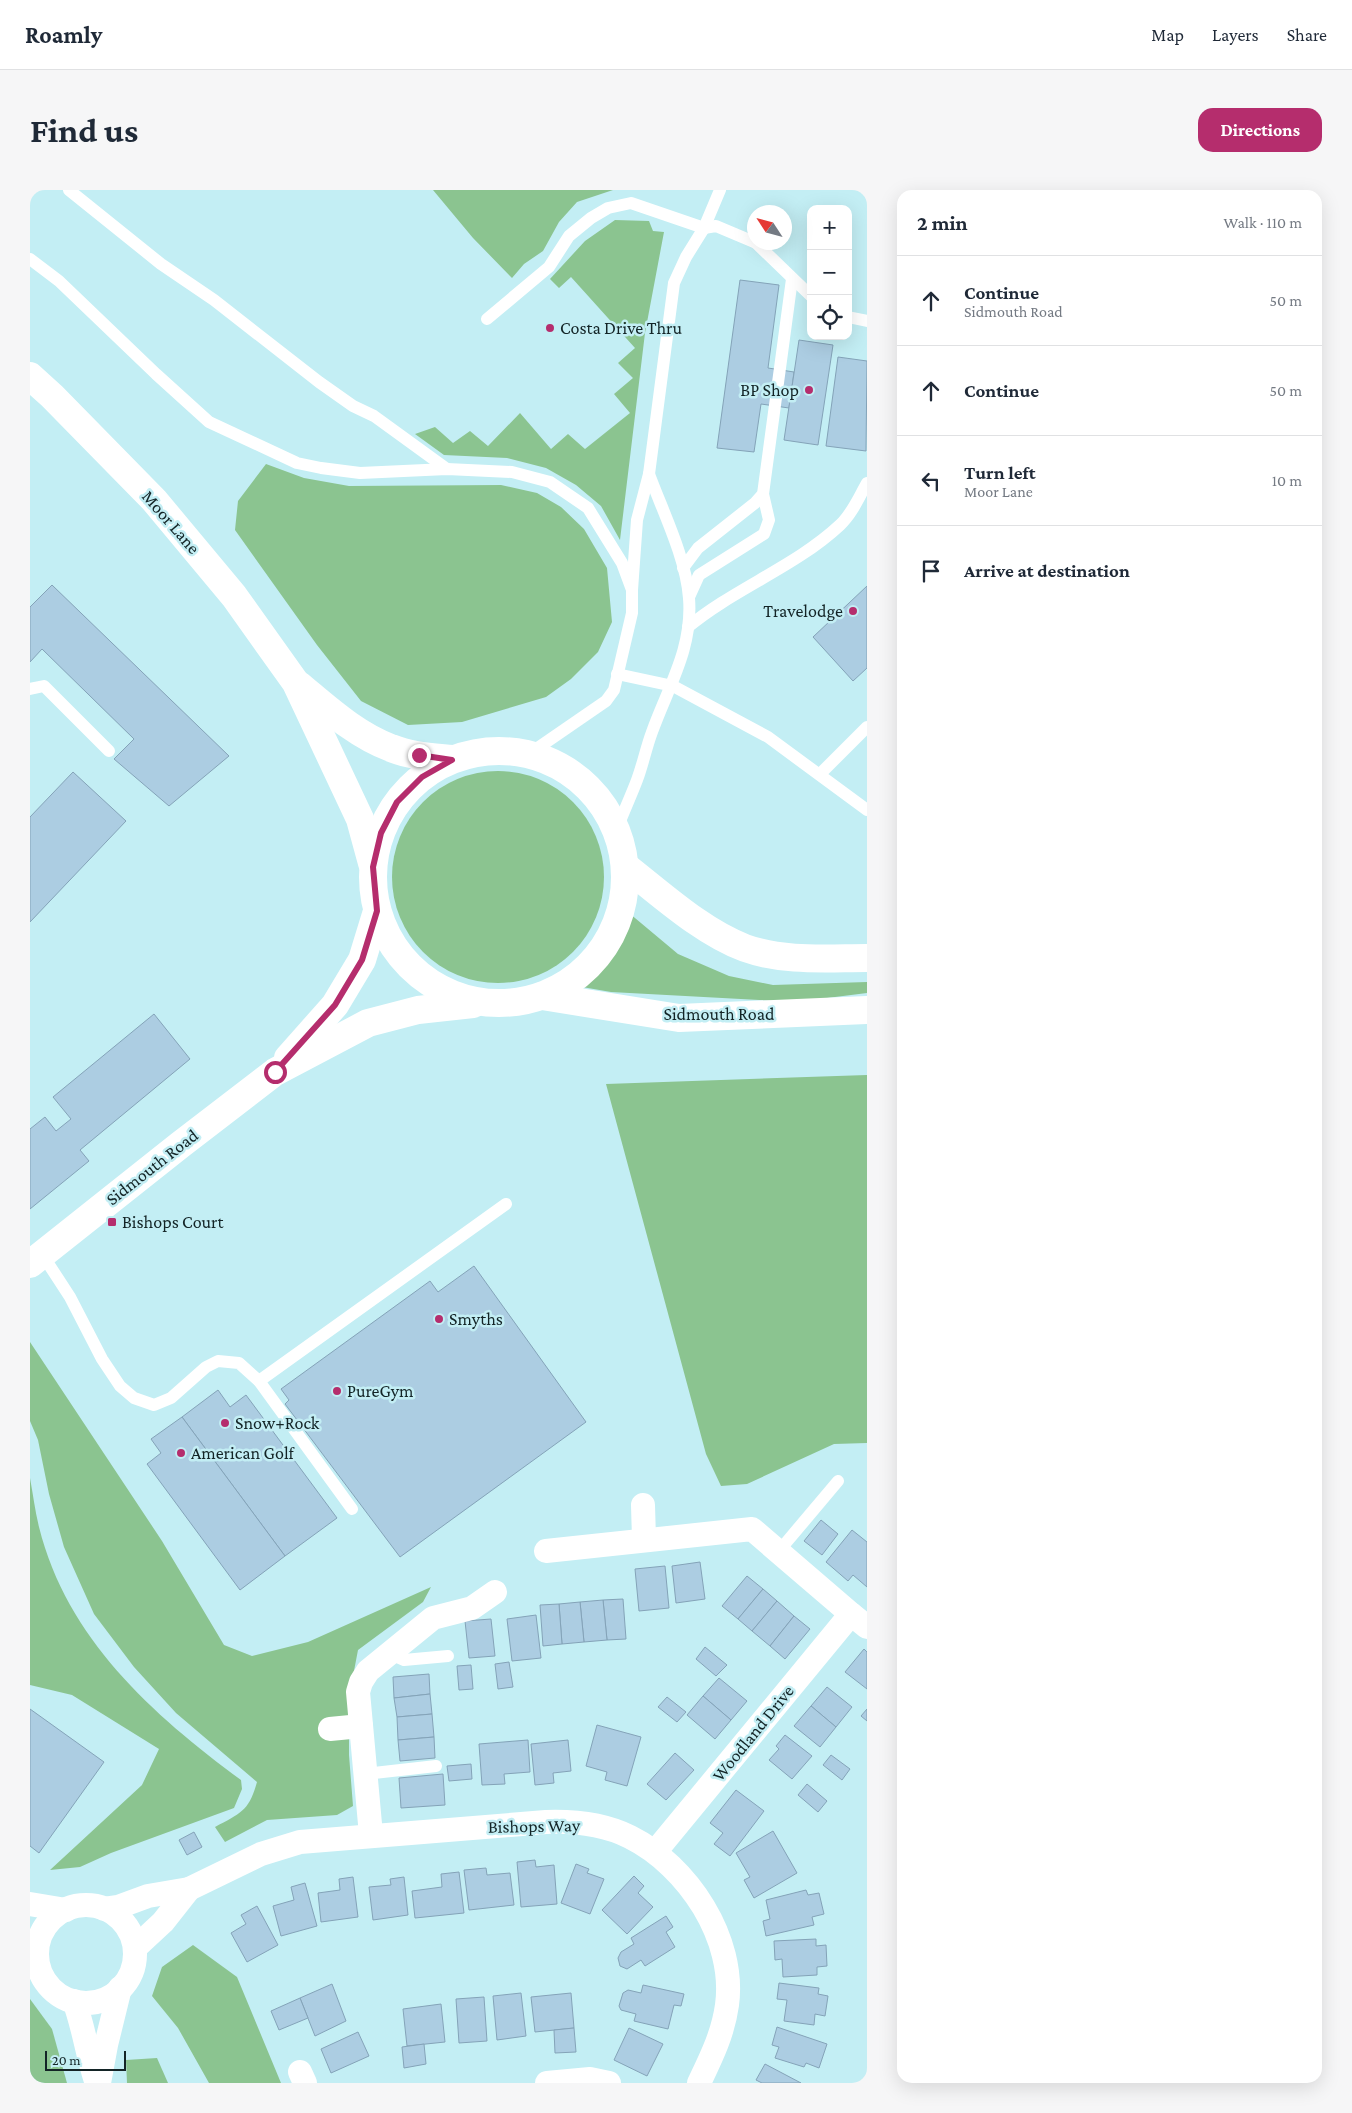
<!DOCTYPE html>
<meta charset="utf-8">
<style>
body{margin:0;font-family:"Crimson Pro",serif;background:#f6f6f7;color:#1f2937}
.controls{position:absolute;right:15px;top:15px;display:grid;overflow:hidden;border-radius:10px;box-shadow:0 5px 20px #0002}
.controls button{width:45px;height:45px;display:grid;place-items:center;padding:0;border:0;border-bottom:1px solid #e0e1e3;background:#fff;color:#1f2937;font:25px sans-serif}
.compass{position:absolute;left:717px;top:15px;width:45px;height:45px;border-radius:50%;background:#fff;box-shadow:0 5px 20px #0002;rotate:306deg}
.scale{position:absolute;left:15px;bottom:12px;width:81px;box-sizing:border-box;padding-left:5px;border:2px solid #132426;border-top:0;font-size:14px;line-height:18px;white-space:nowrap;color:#132426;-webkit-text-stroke:4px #c3eef4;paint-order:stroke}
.stop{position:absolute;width:15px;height:15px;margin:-11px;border:4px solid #b52d6d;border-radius:50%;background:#fff}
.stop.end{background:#b52d6d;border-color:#fff;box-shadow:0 1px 5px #0008}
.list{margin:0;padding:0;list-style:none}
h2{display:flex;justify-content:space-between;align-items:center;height:65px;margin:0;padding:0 20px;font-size:21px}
h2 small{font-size:16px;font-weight:400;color:#747a83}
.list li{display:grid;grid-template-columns:32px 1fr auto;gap:15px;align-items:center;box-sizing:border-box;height:90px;padding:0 20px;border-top:1px solid #e0e1e3}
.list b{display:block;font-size:19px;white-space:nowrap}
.list p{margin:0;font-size:16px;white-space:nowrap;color:#747a83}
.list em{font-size:16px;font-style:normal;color:#747a83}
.icon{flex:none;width:28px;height:28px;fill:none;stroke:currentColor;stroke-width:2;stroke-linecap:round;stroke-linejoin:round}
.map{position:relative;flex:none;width:837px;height:1893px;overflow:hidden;border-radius:15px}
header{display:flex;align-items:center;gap:30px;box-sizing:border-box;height:70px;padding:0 25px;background:#fff;border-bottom:1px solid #e0e1e3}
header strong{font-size:24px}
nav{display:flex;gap:28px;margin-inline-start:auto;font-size:18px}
.intro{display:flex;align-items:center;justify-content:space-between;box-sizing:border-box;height:120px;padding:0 30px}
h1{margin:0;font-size:35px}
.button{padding:12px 22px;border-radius:15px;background:#b52d6d;color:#fff;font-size:18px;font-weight:700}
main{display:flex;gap:30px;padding:0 30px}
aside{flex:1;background:#fff;border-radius:15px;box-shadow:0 5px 20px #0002}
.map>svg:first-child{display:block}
.green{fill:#8bc490}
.building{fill:#accde2;stroke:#84a3b8}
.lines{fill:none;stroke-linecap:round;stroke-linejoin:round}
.lane{stroke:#fff;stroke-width:12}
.street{stroke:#fff;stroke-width:24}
.secondary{stroke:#fff;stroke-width:28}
.route{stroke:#b52d6d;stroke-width:6}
.poi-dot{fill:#b52d6d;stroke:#c3eef4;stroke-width:2}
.labels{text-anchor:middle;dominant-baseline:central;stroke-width:5;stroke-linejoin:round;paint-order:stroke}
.poi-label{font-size:18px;fill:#132426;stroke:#c3eef4;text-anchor:start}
.street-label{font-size:18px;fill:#132426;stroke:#c3eef4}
</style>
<header>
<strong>Roamly</strong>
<nav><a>Map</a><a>Layers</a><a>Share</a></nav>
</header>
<div class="intro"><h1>Find us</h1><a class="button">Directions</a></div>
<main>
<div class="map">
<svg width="837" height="1893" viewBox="0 0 837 1893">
<rect width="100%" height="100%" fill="#c3eef4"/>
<g class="green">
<path d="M 403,0 L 583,0 L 547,12 L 529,32 L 513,61 L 494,74 L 482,88 L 443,48 Z"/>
<path d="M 585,30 L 619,31 L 623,41 L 634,42 L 615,143 L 590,350 L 571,316 L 546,295 L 516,278 L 477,268 L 414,265 L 385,244 L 405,237 L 423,253 L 440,241 L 458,256 L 490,223 L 521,259 L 538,244 L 555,259 L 600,223 L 584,204 L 603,188 L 588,173 L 605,158 L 541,87 L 529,98 L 520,89 L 555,51 Z"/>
<path d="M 236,274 L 274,288 L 319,296 L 471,295 L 507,303 L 531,317 L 554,339 L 577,378 L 582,432 L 568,462 L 541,489 L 516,507 L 432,532 L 378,535 L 331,511 L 287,455 L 205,340 L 208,311 Z"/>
<circle cx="468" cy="687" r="106"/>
<path d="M 599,723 L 648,764 L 699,786 L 743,795 L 837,792 L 837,803 L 765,812 L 581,802 L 552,797 C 577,773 595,759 599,723 Z"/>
<path d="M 837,885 L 837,1253 L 804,1254 L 717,1294 L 691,1296 L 676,1264 L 576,894 Z"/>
<path d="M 0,1152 L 132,1351 L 194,1455 L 222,1466 L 278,1452 L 401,1397 L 393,1412 L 328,1460 L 319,1507 L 319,1565 L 323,1616 L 307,1625 L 237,1630 L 195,1652 L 185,1637 C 211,1623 219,1621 227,1592 L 146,1523 L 104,1477 L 64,1424 L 34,1357 L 19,1304 L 8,1250 L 0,1231 Z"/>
<path d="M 0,1288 C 3,1304 5,1321 9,1337 C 37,1449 122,1524 211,1590 L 212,1599 L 204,1618 L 81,1663 L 50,1677 L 20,1680 L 112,1595 L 129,1559 L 42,1505 L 0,1495 Z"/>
<path d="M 163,1755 L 207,1787 L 251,1893 L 179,1893 L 148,1838 L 122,1806 L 132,1777 Z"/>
<path d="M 0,1809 L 22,1839 L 37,1893 L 0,1893 Z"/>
<path d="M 127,1868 L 138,1893 L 97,1893 L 96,1870 Z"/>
</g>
<g class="building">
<path d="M 710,90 L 749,95 L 738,178 L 764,182 L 759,218 L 731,214 L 724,262 L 687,258 Z"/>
<path d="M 769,150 L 803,155 L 788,255 L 754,250 Z"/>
<path d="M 808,167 L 837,171 L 836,261 L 796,256 Z"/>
<path d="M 22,395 L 199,566 L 139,616 L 84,569 L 104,549 L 12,459 L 0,472 L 0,417 Z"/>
<path d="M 837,396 L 837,478 L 823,491 L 783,447 Z"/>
<path d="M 43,582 L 96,631 L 0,732 L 0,627 Z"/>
<path d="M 124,824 L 160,869 L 50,960 L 59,971 L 0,1019 L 0,939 L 15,927 L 26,941 L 41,929 L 23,907 Z"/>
<path d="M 444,1076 L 556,1232 L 370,1367 L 255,1214 L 259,1210 L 251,1199 L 400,1091 L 408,1102 Z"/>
<path d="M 188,1200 L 200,1217 L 216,1205 L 307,1328 L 255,1366 L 152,1227 Z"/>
<path d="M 152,1227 L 255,1366 L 210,1400 L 117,1274 L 131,1263 L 121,1249 Z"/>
<path d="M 791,1330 L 808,1344 L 792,1365 L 774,1351 Z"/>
<path d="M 822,1340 L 837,1352 L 837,1397 L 823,1385 L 818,1391 L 796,1372 Z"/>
<path d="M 670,1372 L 675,1409 L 646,1413 L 642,1376 Z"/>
<path d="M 635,1376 L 639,1418 L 609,1421 L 605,1379 Z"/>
<path d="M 717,1386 L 733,1399 L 708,1429 L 692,1416 Z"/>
<path d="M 733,1399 L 747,1411 L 722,1441 L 708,1429 Z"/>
<path d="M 593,1409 L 596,1449 L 577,1450 L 573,1410 Z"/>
<path d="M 573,1410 L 577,1450 L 554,1452 L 550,1412 Z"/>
<path d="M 747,1411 L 764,1426 L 740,1456 L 722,1441 Z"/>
<path d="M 550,1412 L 554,1452 L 532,1454 L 529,1414 Z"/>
<path d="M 529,1414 L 532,1454 L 513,1456 L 510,1415 Z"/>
<path d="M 506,1425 L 511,1468 L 482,1471 L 477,1429 Z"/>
<path d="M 764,1426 L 780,1439 L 755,1469 L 740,1456 Z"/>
<path d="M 461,1429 L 465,1466 L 439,1468 L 435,1431 Z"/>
<path d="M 675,1457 L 697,1475 L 686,1486 L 666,1469 Z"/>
<path d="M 834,1459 L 837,1462 L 837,1499 L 815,1482 Z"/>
<path d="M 479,1472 L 483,1497 L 468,1499 L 465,1474 Z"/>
<path d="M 441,1475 L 443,1499 L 429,1500 L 427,1476 Z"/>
<path d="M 399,1484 L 400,1504 L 364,1508 L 363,1487 Z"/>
<path d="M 689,1488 L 717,1511 L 701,1530 L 673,1506 Z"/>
<path d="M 797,1497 L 822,1517 L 806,1537 L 781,1516 Z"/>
<path d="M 400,1504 L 402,1524 L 367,1527 L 364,1508 Z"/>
<path d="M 673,1506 L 701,1530 L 685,1549 L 657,1525 Z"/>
<path d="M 637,1507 L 656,1522 L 647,1532 L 628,1517 Z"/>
<path d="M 781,1516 L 806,1537 L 790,1557 L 764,1536 Z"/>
<path d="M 0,1519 L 74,1572 L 9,1663 L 0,1656 Z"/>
<path d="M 837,1519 L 837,1531 L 831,1526 Z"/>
<path d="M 402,1524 L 404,1547 L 368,1550 L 367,1527 Z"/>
<path d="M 567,1535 L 611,1547 L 597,1596 L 575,1590 L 577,1582 L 556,1576 Z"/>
<path d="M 755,1545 L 782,1566 L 762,1589 L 739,1570 L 749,1559 L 746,1556 Z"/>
<path d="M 404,1547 L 405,1568 L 370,1571 L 368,1550 Z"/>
<path d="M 498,1550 L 500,1582 L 474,1584 L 475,1594 L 452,1595 L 449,1554 Z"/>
<path d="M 538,1550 L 541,1581 L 523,1583 L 524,1593 L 505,1595 L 501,1554 Z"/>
<path d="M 645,1563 L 664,1580 L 636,1610 L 617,1594 Z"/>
<path d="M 801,1565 L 820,1579 L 812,1590 L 793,1575 Z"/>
<path d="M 441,1574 L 442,1589 L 419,1591 L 417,1576 Z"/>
<path d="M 413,1584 L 415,1615 L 371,1618 L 369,1588 Z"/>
<path d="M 777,1594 L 797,1611 L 788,1622 L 768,1605 Z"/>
<path d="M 706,1600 L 734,1621 L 700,1666 L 684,1654 L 693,1643 L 680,1633 Z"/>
<path d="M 743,1641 L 767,1683 L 724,1708 L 714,1690 L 720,1687 L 706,1663 Z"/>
<path d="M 164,1642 L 172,1657 L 157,1665 L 149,1650 Z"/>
<path d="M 505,1670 L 506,1677 L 524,1675 L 527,1714 L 491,1717 L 487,1672 Z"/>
<path d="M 546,1674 L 559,1679 L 557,1683 L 574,1689 L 560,1724 L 531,1713 Z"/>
<path d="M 456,1678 L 457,1685 L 480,1683 L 484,1715 L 439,1720 L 434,1680 Z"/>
<path d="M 429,1682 L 434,1723 L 385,1728 L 382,1701 L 412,1697 L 411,1684 Z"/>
<path d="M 604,1686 L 614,1696 L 608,1703 L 623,1717 L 597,1744 L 572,1720 Z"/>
<path d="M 323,1687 L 328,1727 L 291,1732 L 288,1703 L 310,1700 L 309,1689 Z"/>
<path d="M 374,1687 L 378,1725 L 343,1730 L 339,1697 L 361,1695 L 360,1689 Z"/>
<path d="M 275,1693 L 287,1736 L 251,1746 L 243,1716 L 264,1710 L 261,1697 Z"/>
<path d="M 776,1700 L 778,1705 L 789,1703 L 794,1724 L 782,1727 L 784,1735 L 736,1746 L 733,1731 L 740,1729 L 736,1710 Z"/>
<path d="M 227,1716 L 248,1755 L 217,1772 L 201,1743 L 216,1734 L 211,1725 Z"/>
<path d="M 636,1726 L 643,1737 L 636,1742 L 645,1757 L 615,1776 L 611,1770 L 597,1779 L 590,1776 L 588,1768 L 591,1762 L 604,1754 L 601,1748 Z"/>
<path d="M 786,1749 L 786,1756 L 796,1755 L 797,1776 L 787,1777 L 787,1785 L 753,1787 L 752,1769 L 745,1770 L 744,1751 Z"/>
<path d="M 749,1793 L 789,1798 L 788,1804 L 798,1806 L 795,1826 L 785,1824 L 784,1835 L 754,1831 L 757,1810 L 747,1809 Z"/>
<path d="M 302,1794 L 316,1831 L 285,1846 L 270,1808 Z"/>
<path d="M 613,1795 L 654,1804 L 651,1816 L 644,1815 L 638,1839 L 604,1831 L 606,1824 L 591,1820 L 589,1816 L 593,1803 L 598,1800 L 611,1803 Z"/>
<path d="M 491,1803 L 496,1846 L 467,1850 L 463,1806 Z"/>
<path d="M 541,1803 L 544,1838 L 505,1842 L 501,1807 Z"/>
<path d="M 454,1807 L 457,1851 L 429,1853 L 426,1809 Z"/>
<path d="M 270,1808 L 278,1828 L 249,1840 L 241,1821 Z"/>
<path d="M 411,1814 L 415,1852 L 377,1856 L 373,1819 Z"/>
<path d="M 747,1837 L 797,1854 L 789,1878 L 776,1873 L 774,1877 L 745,1868 L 749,1857 L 742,1855 Z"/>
<path d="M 544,1838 L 546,1862 L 525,1863 L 524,1840 Z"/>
<path d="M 599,1838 L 633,1854 L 617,1886 L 584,1870 Z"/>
<path d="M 328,1842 L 339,1866 L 301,1883 L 291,1859 Z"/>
<path d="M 394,1854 L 396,1874 L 374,1878 L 372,1857 Z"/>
<path d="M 735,1874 L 771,1893 L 732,1893 L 726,1890 Z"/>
</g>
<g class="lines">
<g class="lane">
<path d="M 39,0 L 131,74 L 184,110 L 289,192 L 323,216 L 344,226 L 417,279"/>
<path d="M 725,52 L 781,106"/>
<path d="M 0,69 L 29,91 L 126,184 L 179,232 L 267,273 L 291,278 L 330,283 L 417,279 L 482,282 L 520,292 L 558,318 L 592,373 L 602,400"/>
<path d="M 818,127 L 837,131"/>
<path d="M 457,129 L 519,77 L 539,46 L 561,28 L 578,18 L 601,13 L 674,38 L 686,36 L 724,52"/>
<path d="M 653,378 L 668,358 L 725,313 L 733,304 L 762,89"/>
<path d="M 659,407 L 669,385 L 734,344 L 739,330 L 733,304"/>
<path d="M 658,437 C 705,398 765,377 810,335 C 822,324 829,307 837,293"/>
<path d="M 587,484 L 643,496 L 738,547 L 837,620"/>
<path d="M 0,499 L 14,496 L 79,561"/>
<path d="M 499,564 L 576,511 L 584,500 L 602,423 L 602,400 L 607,330 L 619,284 L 644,93 L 656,67 L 674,38 L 690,0"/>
<path d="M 790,584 L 837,537"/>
<path d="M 587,639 C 593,623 601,606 607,590 C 613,574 616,558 622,542 C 638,497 663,459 659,408 C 656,368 633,322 619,284"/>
<path d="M 12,1064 L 40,1107 L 72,1169 L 90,1196 L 104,1208 L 124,1215 L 141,1208 L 176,1177 L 188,1171 L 209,1173 L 229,1191 L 322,1319"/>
<path d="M 229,1191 L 476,1014"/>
<path d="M 749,1361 L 808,1291"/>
<path d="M 358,1463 L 374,1470 L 418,1466"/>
<path d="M 335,1584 L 406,1576"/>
</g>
<g class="street">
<path d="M 613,1315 L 614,1349"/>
<path d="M 516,1361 L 722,1339 L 821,1424 L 625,1662"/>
<path d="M 821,1424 L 837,1437"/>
<path d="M 300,1539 L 331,1536"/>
<path d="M 341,1645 L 328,1502 L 331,1492 L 338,1481 L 403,1428 L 442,1418 L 465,1402"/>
<path d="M 0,1714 L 36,1720"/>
<circle cx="56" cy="1764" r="49"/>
<path d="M 74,1719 L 88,1717 L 118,1706 L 159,1699 L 231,1664 L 270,1652 L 516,1632 C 545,1631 574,1634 600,1647 C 658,1676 706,1749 697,1815 C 693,1844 681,1868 669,1893"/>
<path d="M 105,1758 L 133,1732 L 159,1699"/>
<path d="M 44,1811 C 54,1837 57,1865 66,1891"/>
<path d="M 270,1882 L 275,1893"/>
<path d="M 69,1893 L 76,1855 L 90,1798"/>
<path d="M 517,1893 L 560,1889 L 579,1893"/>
</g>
<g class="secondary">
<path d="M 0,186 L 22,206 L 124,310 L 204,406 L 266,493 L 330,629 L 342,673"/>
<path d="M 269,495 C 298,519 326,545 361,558 C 380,566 402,567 422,569"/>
<circle cx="469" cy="687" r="126"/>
<path d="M 595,676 C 631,704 672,742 715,758 C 754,772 797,768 837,768"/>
<path d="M 512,806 L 649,828 L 837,820"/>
<path d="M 258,868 L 305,815 L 332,770 L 347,721"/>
<path d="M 0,1074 L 150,955 L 245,882 L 338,833 L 388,820 L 443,814"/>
</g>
</g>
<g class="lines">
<path class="route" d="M 245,882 L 305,815 L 332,770 L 347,721 L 343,677 L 351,643 L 367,612 L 392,587 L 422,570 L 389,565"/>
</g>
<g class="poi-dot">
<circle cx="520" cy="138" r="5"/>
<circle cx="779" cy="200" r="5"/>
<circle cx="823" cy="421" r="5"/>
<rect x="77" y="1027" width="10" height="10" rx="2.5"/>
<circle cx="409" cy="1129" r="5"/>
<circle cx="307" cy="1201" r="5"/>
<circle cx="195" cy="1233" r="5"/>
<circle cx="151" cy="1263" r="5"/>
</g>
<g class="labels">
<g class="poi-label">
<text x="530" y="138">Costa Drive Thru</text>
<text x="769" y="200" text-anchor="end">BP Shop</text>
<text x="813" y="421" text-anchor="end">Travelodge</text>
<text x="92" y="1032">Bishops Court</text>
<text x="419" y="1129">Smyths</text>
<text x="317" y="1201">PureGym</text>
<text x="205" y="1233">Snow+Rock</text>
<text x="161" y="1263">American Golf</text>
</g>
<g class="street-label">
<text transform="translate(141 332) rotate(49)">Moor Lane</text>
<text x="689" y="824">Sidmouth Road</text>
<text transform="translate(122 977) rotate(-38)">Sidmouth Road</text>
<text transform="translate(723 1543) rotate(-51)">Woodland Drive</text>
<text transform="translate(504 1636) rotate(-1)">Bishops Way</text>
</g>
</g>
</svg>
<div class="controls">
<button>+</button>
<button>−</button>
<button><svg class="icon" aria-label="locate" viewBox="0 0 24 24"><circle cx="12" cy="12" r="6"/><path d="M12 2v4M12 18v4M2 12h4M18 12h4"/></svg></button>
</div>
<svg class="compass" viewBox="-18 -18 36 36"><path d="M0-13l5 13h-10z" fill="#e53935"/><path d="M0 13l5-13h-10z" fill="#747a83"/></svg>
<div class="scale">20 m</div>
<div class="stop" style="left:245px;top:882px"></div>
<div class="stop end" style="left:389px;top:565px"></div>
</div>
<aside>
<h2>2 min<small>Walk · 110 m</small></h2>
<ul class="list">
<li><svg class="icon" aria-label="ahead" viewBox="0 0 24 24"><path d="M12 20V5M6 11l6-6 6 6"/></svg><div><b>Continue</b><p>Sidmouth Road</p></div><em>50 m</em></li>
<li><svg class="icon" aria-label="ahead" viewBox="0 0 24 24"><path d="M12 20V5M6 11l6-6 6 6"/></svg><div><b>Continue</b></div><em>50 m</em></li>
<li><svg class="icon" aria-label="left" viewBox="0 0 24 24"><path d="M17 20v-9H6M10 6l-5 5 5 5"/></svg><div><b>Turn left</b><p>Moor Lane</p></div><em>10 m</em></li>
<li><svg class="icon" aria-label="arrive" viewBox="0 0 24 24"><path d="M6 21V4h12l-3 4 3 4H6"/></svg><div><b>Arrive at destination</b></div></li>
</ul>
</aside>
</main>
